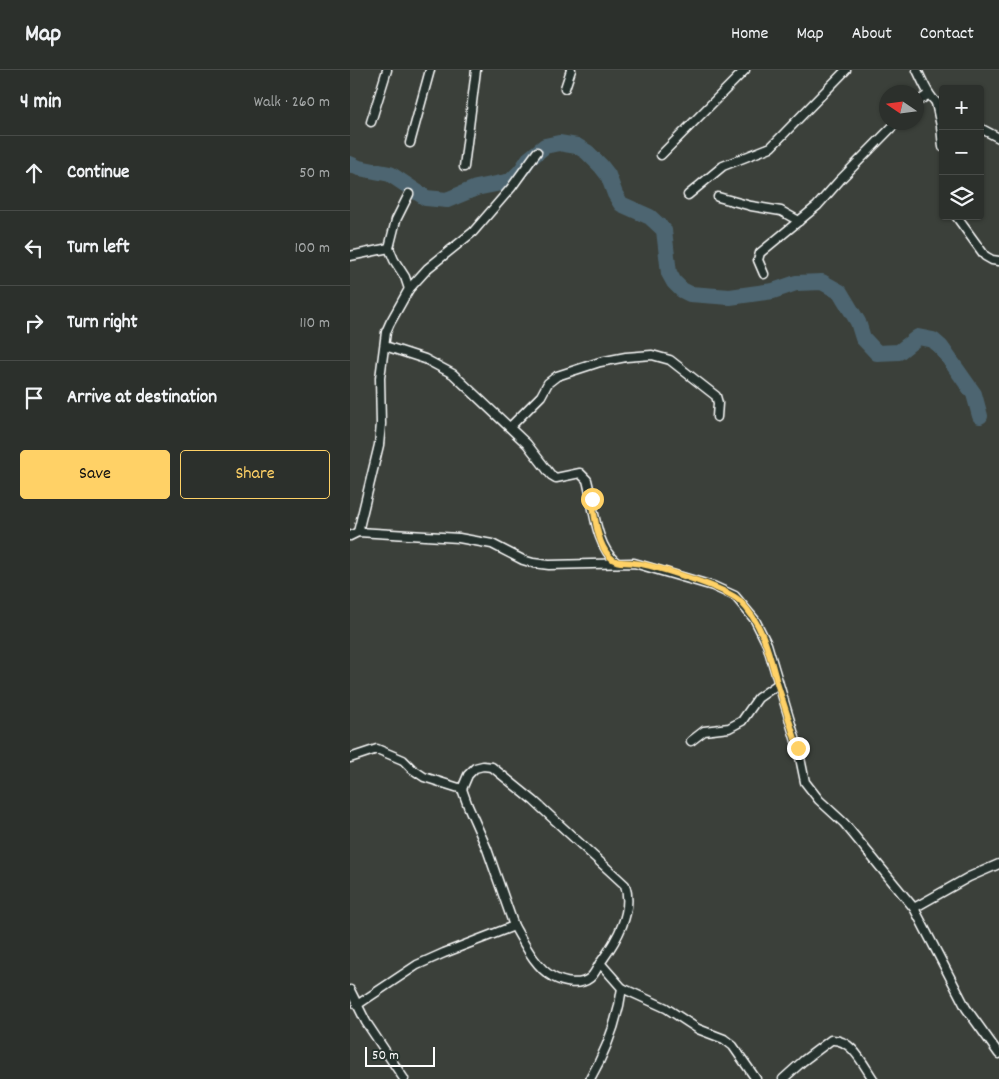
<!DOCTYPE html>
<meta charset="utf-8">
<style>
body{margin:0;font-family:Dekko,sans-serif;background:#383c38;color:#f1f3f6}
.controls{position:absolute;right:15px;top:15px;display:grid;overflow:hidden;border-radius:5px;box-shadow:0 1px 4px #0004}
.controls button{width:45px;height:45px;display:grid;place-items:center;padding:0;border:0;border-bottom:1px solid #484b48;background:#2c302c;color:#f1f3f6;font:25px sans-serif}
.compass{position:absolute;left:529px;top:15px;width:45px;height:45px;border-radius:50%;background:#2c302c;box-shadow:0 1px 4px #0004;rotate:283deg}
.scale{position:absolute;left:15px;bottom:12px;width:70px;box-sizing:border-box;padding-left:5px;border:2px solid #fff;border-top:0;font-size:14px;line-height:18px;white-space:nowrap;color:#fff;-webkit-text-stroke:4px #26332d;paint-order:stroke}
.stop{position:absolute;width:15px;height:15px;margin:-11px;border:4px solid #ffd166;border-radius:50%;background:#fff}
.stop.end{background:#ffd166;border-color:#fff;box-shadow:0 1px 5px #0008}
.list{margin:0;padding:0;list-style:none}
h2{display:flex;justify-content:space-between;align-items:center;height:65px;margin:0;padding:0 20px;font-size:21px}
h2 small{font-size:16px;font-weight:400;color:#a6a9a9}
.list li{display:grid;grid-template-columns:32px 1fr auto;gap:15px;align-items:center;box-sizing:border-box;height:75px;padding:0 20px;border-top:1px solid #484b48}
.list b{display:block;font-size:19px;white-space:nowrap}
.list em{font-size:16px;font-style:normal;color:#a6a9a9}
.actions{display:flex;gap:10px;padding:15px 20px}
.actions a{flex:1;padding:11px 0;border:1px solid #ffd166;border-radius:5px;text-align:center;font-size:18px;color:#ffd166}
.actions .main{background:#ffd166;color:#111}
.icon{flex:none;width:28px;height:28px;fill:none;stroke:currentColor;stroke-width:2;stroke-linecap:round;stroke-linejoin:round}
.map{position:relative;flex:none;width:649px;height:1009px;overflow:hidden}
header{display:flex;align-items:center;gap:30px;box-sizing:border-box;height:70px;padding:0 25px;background:#2c302c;border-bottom:1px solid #484b48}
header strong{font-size:24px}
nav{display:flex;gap:28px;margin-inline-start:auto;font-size:18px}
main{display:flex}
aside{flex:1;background:#2c302c}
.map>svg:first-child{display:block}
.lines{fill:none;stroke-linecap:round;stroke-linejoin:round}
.river{stroke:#4d6571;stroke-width:16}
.street-casing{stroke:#fff;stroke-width:11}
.street{stroke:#26332d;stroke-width:8}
.route{stroke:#ffd166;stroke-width:6}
</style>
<header>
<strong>Map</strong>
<nav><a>Home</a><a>Map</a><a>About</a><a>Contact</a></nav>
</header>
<main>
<aside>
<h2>4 min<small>Walk · 260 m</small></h2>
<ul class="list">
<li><svg class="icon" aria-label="ahead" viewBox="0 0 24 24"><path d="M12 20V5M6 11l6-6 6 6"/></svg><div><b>Continue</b></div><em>50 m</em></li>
<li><svg class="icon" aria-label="left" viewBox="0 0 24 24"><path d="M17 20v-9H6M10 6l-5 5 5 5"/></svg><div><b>Turn left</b></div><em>100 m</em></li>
<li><svg class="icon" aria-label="right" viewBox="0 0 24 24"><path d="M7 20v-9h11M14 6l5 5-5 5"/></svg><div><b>Turn right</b></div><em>110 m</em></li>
<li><svg class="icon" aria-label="arrive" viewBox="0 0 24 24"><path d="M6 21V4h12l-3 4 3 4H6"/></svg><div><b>Arrive at destination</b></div></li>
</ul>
<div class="actions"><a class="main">Save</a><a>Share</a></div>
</aside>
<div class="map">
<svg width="649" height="1009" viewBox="0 0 649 1009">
<rect width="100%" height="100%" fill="#3b403a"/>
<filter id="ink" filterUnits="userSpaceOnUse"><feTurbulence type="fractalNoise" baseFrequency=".02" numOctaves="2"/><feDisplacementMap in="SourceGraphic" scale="10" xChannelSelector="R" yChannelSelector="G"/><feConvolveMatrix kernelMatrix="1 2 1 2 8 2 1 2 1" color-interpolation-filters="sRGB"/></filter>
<g filter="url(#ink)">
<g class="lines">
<path class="river" d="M 0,94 L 9,98 L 40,104 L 76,128 L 97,130 L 126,118 L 161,111 L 171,101 L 179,89 L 195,76 L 209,73 L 227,76 L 237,82 L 251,96 L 258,105 L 265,124 L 271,134 L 300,147 L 314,160 L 319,203 L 324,212 L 332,220 L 340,224 L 380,227 L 423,221 L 446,213 L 472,212 L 490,222 L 508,252 L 513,268 L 527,283 L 549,282 L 568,267 L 583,270 L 591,277 L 624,324 L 630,346"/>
<defs>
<g id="street">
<path d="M 567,0 C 574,14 579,29 593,38"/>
<path d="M 215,18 L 221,0"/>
<path d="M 566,33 L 579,24"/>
<path d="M 586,33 L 591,56 L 593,77"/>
<path d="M 21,52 L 37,0"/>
<path d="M 630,58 L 649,68"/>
<path d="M 60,73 L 80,0"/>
<path d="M 311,85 L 395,0"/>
<path d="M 114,97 L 126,0"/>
<path d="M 59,124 L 46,150 L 39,178 L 44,190 L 55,207 L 59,219"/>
<path d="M 338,125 L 373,96 L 421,77 L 496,0"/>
<path d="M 368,127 L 401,136 L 431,141 L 449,151"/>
<path d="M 606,146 L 635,186 L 642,190 L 649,191"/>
<path d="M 0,186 L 39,178"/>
<path d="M 414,204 L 408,190 L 410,183 L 467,136 L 490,110 L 547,52"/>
<path d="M 35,276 L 75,289 L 103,304 L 177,374 L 201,405 L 206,408 L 230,403 L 237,410 C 244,436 245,476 267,493"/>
<path d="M 160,357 L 191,326 L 198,313 L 207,306 L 250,292 L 276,287 L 302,285 L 320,290 L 366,326 L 368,333 L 367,347"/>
<path d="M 8,462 L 29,375 L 31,354 L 30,308 L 36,262 L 40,253 L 59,219 L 78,198 L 123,162 L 161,118 L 187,82"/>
<path d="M 0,466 L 8,462 L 109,468 L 142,474 L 173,490 L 183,493 L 199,495 L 284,493 L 363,516 L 385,526 L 405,550 L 417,574 L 448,678 L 455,712 L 469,730 L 494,753 L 564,838 L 616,938 L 649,984"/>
<path d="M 341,671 L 354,661 L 379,658 L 392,651 L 408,628 L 428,614"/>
<path d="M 0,688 L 27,679 L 53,690 L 62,699 L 74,707 L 112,719 L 118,736 L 137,779 L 164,856"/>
<path d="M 564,838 L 619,807 L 649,794"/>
<path d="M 272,918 L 316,938 L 348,959 L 374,969 L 383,976 L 406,1009"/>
<path d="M 0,920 L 16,952 L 54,1009"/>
<path d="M 7,935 L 67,895 L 94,883 L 164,856 C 174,873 185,897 203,907 C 214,913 230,916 240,908 C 245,904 247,897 251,892 C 266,871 284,842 275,815 L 184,731 L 142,697 L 133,696 L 125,698 L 118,705 L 112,719"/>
<path d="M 240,1009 C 256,981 268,950 272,918 L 250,893"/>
<path d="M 433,1009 L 453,991 L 481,970 C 501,968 513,994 523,1009"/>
</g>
</defs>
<use href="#street" class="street-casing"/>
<use href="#street" class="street"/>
</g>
</g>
<g class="lines" filter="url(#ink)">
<path class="route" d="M 242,429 C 245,447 247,473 259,486 C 267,495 274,491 284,493 C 304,495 376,518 390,531 C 413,554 419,583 427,613 C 434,635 441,656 448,678"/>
</g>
</svg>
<div class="controls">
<button>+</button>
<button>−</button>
<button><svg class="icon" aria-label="layers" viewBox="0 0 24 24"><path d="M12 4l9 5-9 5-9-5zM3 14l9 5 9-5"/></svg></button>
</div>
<svg class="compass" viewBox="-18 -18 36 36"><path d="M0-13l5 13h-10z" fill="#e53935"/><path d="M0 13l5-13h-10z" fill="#a6a9a9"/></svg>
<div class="scale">50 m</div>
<div class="stop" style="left:242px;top:429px"></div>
<div class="stop end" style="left:448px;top:678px"></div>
</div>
</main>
